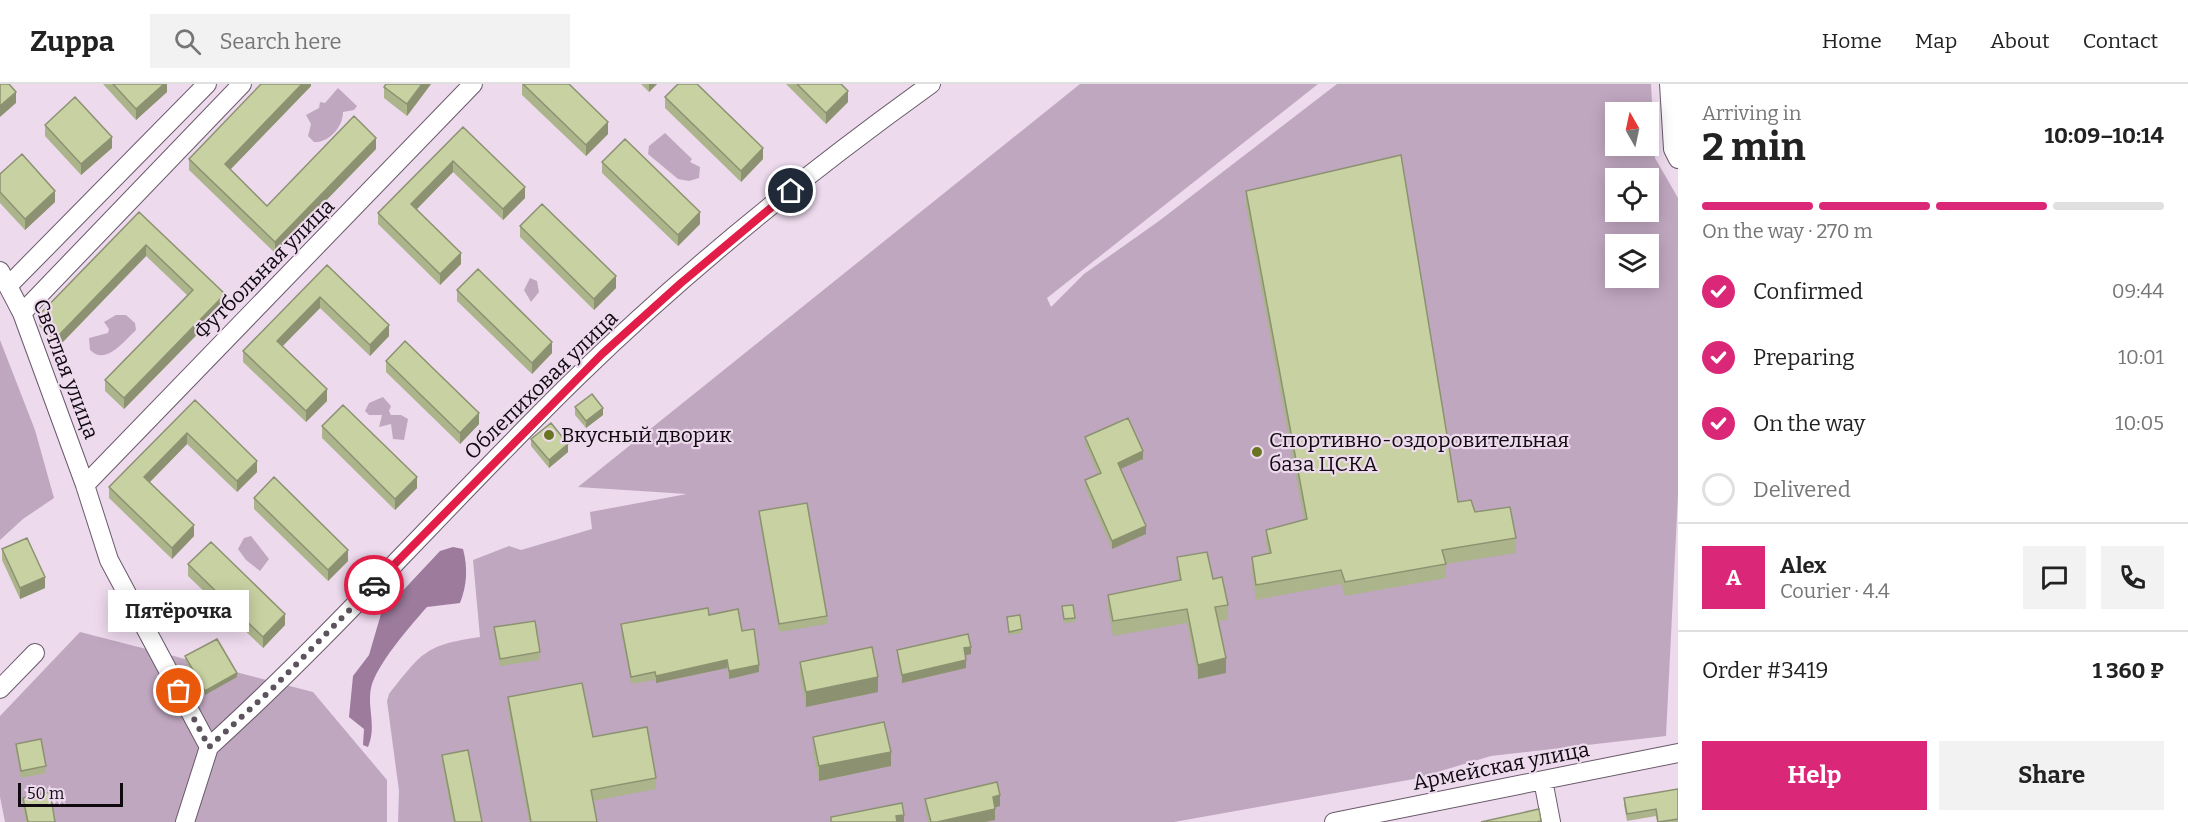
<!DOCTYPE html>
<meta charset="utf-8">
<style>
:root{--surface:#fff;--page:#f2f2f2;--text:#222;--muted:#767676;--line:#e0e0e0;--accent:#db2777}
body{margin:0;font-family:Bitter,serif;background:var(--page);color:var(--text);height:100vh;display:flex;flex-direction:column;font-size:22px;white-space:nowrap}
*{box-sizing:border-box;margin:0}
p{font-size:20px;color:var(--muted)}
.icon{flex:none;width:33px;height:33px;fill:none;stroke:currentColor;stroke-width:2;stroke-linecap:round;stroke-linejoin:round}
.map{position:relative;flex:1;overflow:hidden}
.drawer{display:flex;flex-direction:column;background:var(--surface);width:510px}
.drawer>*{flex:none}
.needle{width:39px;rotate:351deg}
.controls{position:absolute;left:1605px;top:18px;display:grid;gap:12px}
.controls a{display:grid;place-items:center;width:54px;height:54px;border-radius:0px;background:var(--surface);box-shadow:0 3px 15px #0003;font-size:30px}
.scale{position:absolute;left:18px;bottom:15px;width:105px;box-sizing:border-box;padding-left:6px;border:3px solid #100a10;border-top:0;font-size:16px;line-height:21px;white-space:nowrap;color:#100a10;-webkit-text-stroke:4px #eddaed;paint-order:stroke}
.pin{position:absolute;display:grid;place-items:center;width:51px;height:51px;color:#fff;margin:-26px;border:3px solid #fff;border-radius:50%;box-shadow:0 2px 6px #0007}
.courier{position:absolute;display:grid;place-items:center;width:60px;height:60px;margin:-30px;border:4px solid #e11d48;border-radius:50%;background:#fff;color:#222;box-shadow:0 2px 8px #0007}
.bubble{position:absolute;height:42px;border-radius:0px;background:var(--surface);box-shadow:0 3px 15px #0003;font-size:20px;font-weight:700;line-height:42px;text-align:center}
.head em{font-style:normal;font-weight:700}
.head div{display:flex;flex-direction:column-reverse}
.head{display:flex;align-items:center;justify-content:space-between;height:102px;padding:0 24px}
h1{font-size:39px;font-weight:700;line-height:45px}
.bar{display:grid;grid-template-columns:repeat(4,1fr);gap:9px 6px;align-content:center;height:72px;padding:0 24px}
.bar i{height:8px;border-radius:4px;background:var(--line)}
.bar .selected{background:var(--accent)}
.bar p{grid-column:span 4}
.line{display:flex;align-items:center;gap:15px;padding:0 24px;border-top:2px solid var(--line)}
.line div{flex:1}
.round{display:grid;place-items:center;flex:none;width:63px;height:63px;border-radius:0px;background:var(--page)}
ol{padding:0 24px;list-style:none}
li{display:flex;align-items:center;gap:18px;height:66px}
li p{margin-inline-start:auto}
li .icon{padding:6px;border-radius:50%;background:var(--accent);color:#fff;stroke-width:4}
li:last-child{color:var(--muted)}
li i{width:33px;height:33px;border:3px solid var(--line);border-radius:50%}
.action{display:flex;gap:12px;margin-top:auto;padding:12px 24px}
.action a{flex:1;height:69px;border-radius:0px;background:var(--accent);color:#fff;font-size:24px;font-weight:700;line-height:69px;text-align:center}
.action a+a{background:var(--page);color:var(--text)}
header{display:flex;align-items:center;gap:36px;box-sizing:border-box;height:84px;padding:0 30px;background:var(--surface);border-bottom:2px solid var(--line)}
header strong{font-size:28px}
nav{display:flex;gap:33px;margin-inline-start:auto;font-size:21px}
.search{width:420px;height:54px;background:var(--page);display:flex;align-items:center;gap:15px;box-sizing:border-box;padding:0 21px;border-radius:0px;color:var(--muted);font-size:22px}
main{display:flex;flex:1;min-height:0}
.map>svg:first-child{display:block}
</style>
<header>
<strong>Zuppa</strong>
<div class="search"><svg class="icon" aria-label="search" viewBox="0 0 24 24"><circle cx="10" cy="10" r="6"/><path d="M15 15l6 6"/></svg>Search here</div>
<nav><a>Home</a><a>Map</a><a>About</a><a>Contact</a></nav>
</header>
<main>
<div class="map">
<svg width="1678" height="738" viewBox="0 0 1678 738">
<rect width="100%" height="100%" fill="#eddaed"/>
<!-- green -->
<path fill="#bfa7c0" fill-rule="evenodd" d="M1080,0H1318L1047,214L1051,223L1084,190L1159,137L1337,0H1651L1655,74L1678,114V411L1666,652L1491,672L1414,695L1174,738H398L399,707L387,617L389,610C422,569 424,561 480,553L473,476L509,462L521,466L592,445L590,428L687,410L578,403ZM1616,28H1648V62H1616ZM1616,94H1648V128H1616ZM1616,160H1648V194H1616Z
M338,4L357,22L354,26L343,28C343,44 328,59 314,58L308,52L311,40L306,31L319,24L320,18L325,19Z
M665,49L692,75L690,78L700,83L699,94L689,97L678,95L648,70L649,62Z
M530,194L537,197L539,208L531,218L524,206Z
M116,231H126L135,239L136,246C124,257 106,282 90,266L89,254L108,249L109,245L104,238Z
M0,256L35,346L54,414L23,435L0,456Z
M383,313L391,322L389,327L391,331H401L408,335L404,356L393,355L391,340L379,343L382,331H369L365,327L369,319Z
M251,452L269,475L260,487L246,476L238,465L244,454Z
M80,548L313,608L387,696V738H5L0,713V632Z"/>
<!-- water -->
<path fill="#9c7b9d" d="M453,463L463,465C468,484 467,501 460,519L427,523C411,541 376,581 371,604C367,624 377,643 368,663L363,661L364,645L349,633L353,592L369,571L381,530L440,467Z"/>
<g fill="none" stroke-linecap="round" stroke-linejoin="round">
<!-- minor casing -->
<g stroke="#69596a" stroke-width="20">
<path id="minor" d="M1669,0L1673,65L1678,75
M0,187L22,229L85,401L109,476L209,663
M9,201L207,0
M22,229L242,0
M85,401L473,0
M0,605L35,569
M209,663C338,546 453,414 578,292C687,186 807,89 931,0
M1543,696L1551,738
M185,738L209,663
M1334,738L1678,669"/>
</g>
<!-- minor -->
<use href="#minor" stroke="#fff" stroke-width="18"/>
</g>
<!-- wall -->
<path fill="#acb48b" d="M103,0H167V8L136,36Z
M311,0V2L230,86L267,122L376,65L275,169L189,86V75Z
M431,0L407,32L384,14V3Z
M522,0L608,50L586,72L522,11Z
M641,0H657L649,8Z
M786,0H841L848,18L826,40Z
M665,13L763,75L741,98L665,24Z
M45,41L112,64L81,91L45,52Z
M463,43L525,114L503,136L453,88L417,125L461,180L440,201L378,140V129Z
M602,78L700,140L678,162L602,89Z
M0,90L55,118L25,146L0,119Z
M1246,107L1458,418L1516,454V469L1446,480V494L1345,512L1341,500L1256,516L1252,488V473L1268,469L1266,460V446L1304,436L1246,122Z
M139,128L225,222L124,325L105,307V296L187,211L146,172L59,262L39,242V231Z
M520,142L616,204L594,226L520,153Z
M327,181L389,252L370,272L320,224L282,262L327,317L306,338L243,278V267Z
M457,206L552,269L532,290L457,217Z
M386,277L479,340L460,360L386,288Z
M195,316L257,388L237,408L187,360L150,398L194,452L172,475L109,414V403Z
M575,323L603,331L586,344L575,331Z
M322,342L417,404L395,426L322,354Z
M1085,353L1143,375L1120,385L1146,450L1112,465L1085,403V396L1098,390L1085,360Z
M531,355L568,368L549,384L531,362Z
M254,414L348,477L328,497L254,425Z
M759,427L827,532V540L779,548L759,434Z
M2,465L45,504L20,515L2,476Z
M1177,473L1213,495L1228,521V536L1218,537L1226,589L1198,595L1187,539L1113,552L1108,525V511L1179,497L1177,488Z
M188,480L285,541L263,564L188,492Z
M1062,522L1075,534V538L1064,539Z
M709,531L742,547L759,588L729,595L727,584L656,599L655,596L631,600L621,548V540Z
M1007,533L1022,545V549L1009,551Z
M494,543L540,568V576L500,582L494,551Z
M897,566L971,570L965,571L966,584L902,599L897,574Z
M185,572L237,593L205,611L185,576Z
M800,578L878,608L806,623L800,592Z
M508,613L593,653L656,694V705L593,717L597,738H529L508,624Z
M813,653L891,682L819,697L813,667Z
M16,660L46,682V689L21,694L16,667Z
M442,671L482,738H453L442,679Z
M1678,705V738H1657L1656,732L1627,737L1624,721V714Z
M23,714L55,738H26L23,723Z
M925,715L1000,722L995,723V736L985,738H928L925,726Z"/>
<!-- shaded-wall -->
<path fill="#8c9271" d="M164,0H167V8L136,36V25Z
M302,0H311V2L225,91V80Z
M422,0H431L407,32V20Z
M649,0H657L649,8Z
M848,7V18L826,40V29Z
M16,8V19L0,33V22Z
M608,38V50L586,72V61Z
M112,53V64L81,91V80Z
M376,54V65L275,169V158Z
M763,64V75L741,98V87Z
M453,77V88L411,131V120Z
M525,103V114L503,136V125Z
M55,107V118L25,146V135Z
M700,128V140L678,162V151Z
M146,161V172L59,262V251Z
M461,169V180L440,201V190Z
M616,192V204L594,226V215Z
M225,210V222L124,325V314Z
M320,213V224L277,268V257Z
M389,241V252L370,272V261Z
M552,258V269L532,290V279Z
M327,305V317L306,338V327Z
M603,324V331L586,344V337Z
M479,329V340L460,360V349Z
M187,349V360L144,404V393Z
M568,360V368L549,384V376Z
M1143,367V375L1118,386V379Z
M257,377V388L237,408V397Z
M417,393V404L395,426V415Z
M194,441V452L172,475V464Z
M1146,442V450L1112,465V457Z
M348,466V477L328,497V486Z
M45,493V504L20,515V504Z
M285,530V541L263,564V553Z
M971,563V570L964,572V564Z
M1226,574V589L1198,595V581Z
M727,576V584L656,599V592Z
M966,576V584L902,599V591Z
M759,581V588L729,595V587Z
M237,589V593L205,611V607Z
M878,593V608L806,623V608Z
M891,668V682L819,697V682Z
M1000,711V722L993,724V713Z
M995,725V736L985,738H937Z
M904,731V738H896V732Z"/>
<!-- building -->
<path fill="#c8d1a2" stroke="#8c9271" stroke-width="1.5" d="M0,0H9L16,8L0,22Z
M113,0H164L136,25Z
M261,0H302L225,80L267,122L354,32L376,54L275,158L189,75Z
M386,0H422L407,20L384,3Z
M523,0H569L608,38L586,61Z
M678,0H697L763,64L741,87L665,13Z
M797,0H841L848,7L826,29Z
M75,13L112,53L81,80L45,41Z
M463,43L525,103L503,125L453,77L411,120L461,169L440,190L378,129Z
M625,55L700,128L678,151L602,78Z
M22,70L55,107L25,135L0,108V90Z
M1401,71L1458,418L1471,416L1475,428L1510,423L1516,454L1442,466L1446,480L1345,498L1341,486L1256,501L1252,473L1271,469L1266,446L1307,435L1246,107Z
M542,120L616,192L594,215L520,142Z
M139,128L225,210L124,314L105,296L193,206L146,161L59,251L39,231Z
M327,181L389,241L370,261L320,213L277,257L327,305L306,327L243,267Z
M478,185L552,258L532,279L457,206Z
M405,257L479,329L460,349L386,277Z
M592,310L603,324L586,337L575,323Z
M195,316L257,377L237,397L187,349L144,393L194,441L172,464L109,403Z
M343,321L417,393L395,415L322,342Z
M1128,334L1143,367L1118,379L1146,442L1112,457L1085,396L1101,389L1085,353Z
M551,339L568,360L549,376L531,355Z
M274,393L348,466L328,486L254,414Z
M807,419L827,532L779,540L759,427Z
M27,454L45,493L20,504L2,465Z
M211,458L285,530L263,553L188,480Z
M1207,468L1213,495L1222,493L1228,521L1215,523L1226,574L1198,581L1187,525L1113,537L1108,511L1181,496L1177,473Z
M1073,521L1075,534L1064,535L1062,522Z
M708,524L709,531L738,525L742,547L754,545L759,581L729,587L727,576L656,592L655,588L631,593L621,540Z
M1020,531L1022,545L1009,548L1007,533Z
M535,537L540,568L500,575L494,543Z
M968,550L971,563L964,564L966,576L902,591L897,566Z
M217,555L237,589L205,607L185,572Z
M872,563L878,593L806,608L800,578Z
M582,599L593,653L647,643L656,694L591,706L597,738H531L508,613Z
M884,638L891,668L819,682L813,653Z
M41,655L46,682L21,687L16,660Z
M468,666L482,738H455L442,671Z
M997,698L1000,711L993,713L995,725L937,738H931L925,715Z
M1678,705V735L1658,738L1656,725L1627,730L1624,714Z
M50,708L55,738H28L23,714Z
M902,719L904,731L896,732L897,738H831V733Z
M1539,725L1541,737L1537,738H1481Z"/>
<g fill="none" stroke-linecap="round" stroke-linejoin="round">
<!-- done -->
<path stroke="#5d535d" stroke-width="6" stroke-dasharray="0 10.8" d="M179,607L209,663L273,604L374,501"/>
<!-- route -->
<path stroke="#e11d48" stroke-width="8" d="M374,501L602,270L681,199L791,107"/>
</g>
<!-- markers -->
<g fill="#697520" stroke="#eddaed" stroke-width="2">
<circle cx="549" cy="351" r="6"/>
<circle cx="1257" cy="368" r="6"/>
</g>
<g text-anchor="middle" stroke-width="4.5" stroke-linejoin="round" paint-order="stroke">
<!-- street labels -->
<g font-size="21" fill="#100a10" stroke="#eddaed">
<text transform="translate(264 185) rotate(-45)" y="7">Футбольная улица</text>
<text transform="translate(66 285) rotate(69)" y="7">Светлая улица</text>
<text transform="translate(541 301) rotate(-44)" y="7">Облепиховая улица</text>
<text transform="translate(1501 682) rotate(-11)" y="7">Армейская улица</text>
</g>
<!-- poi labels -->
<g font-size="21" fill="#100a10" stroke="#eddaed" text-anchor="start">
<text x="561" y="358">Вкусный дворик</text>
<text x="1269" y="363">Спортивно-оздоровительная<tspan x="1269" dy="24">база ЦСКА</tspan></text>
</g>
</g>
</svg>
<div class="controls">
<a><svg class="needle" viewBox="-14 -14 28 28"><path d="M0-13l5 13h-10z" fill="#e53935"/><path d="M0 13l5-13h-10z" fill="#767676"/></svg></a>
<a><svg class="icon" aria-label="locate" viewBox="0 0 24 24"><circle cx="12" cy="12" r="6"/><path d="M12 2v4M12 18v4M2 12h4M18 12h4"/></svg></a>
<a><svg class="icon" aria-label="layers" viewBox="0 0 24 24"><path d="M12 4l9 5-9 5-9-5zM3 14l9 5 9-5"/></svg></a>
</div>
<div class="scale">50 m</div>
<div class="pin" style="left:179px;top:607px;background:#ea580c"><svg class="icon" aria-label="bag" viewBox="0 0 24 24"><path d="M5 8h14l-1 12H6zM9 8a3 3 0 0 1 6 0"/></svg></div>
<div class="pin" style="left:791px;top:107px;background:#1f2937"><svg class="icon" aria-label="home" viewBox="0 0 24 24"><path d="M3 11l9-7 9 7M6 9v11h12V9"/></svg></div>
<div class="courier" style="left:374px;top:501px"><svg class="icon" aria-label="car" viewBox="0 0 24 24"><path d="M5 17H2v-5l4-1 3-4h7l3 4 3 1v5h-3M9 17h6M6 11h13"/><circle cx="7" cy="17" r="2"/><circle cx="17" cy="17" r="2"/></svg></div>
<div class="bubble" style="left:108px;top:506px;width:141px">Пятёрочка</div>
</div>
<section class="drawer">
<div class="head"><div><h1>2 min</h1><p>Arriving in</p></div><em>10:09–10:14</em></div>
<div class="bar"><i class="selected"></i><i class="selected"></i><i class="selected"></i><i></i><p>On the way · 270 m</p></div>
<ol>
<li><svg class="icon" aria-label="check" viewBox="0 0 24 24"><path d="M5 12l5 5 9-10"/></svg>Confirmed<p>09:44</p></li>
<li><svg class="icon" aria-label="check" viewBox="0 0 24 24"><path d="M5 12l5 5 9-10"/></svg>Preparing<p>10:01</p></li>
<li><svg class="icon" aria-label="check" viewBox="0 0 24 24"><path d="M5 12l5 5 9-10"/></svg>On the way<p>10:05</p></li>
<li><i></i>Delivered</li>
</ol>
<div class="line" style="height:108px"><b class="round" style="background:var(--accent);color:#fff">A</b><div><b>Alex</b><p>Courier · 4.4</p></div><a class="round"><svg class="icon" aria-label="chat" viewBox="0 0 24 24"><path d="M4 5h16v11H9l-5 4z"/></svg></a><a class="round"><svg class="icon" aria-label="phone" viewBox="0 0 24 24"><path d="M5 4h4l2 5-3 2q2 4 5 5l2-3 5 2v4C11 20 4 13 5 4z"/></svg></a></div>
<div class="line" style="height:78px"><div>Order #3419</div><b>1 360 ₽</b></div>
<div class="action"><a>Help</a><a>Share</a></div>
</section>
</main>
